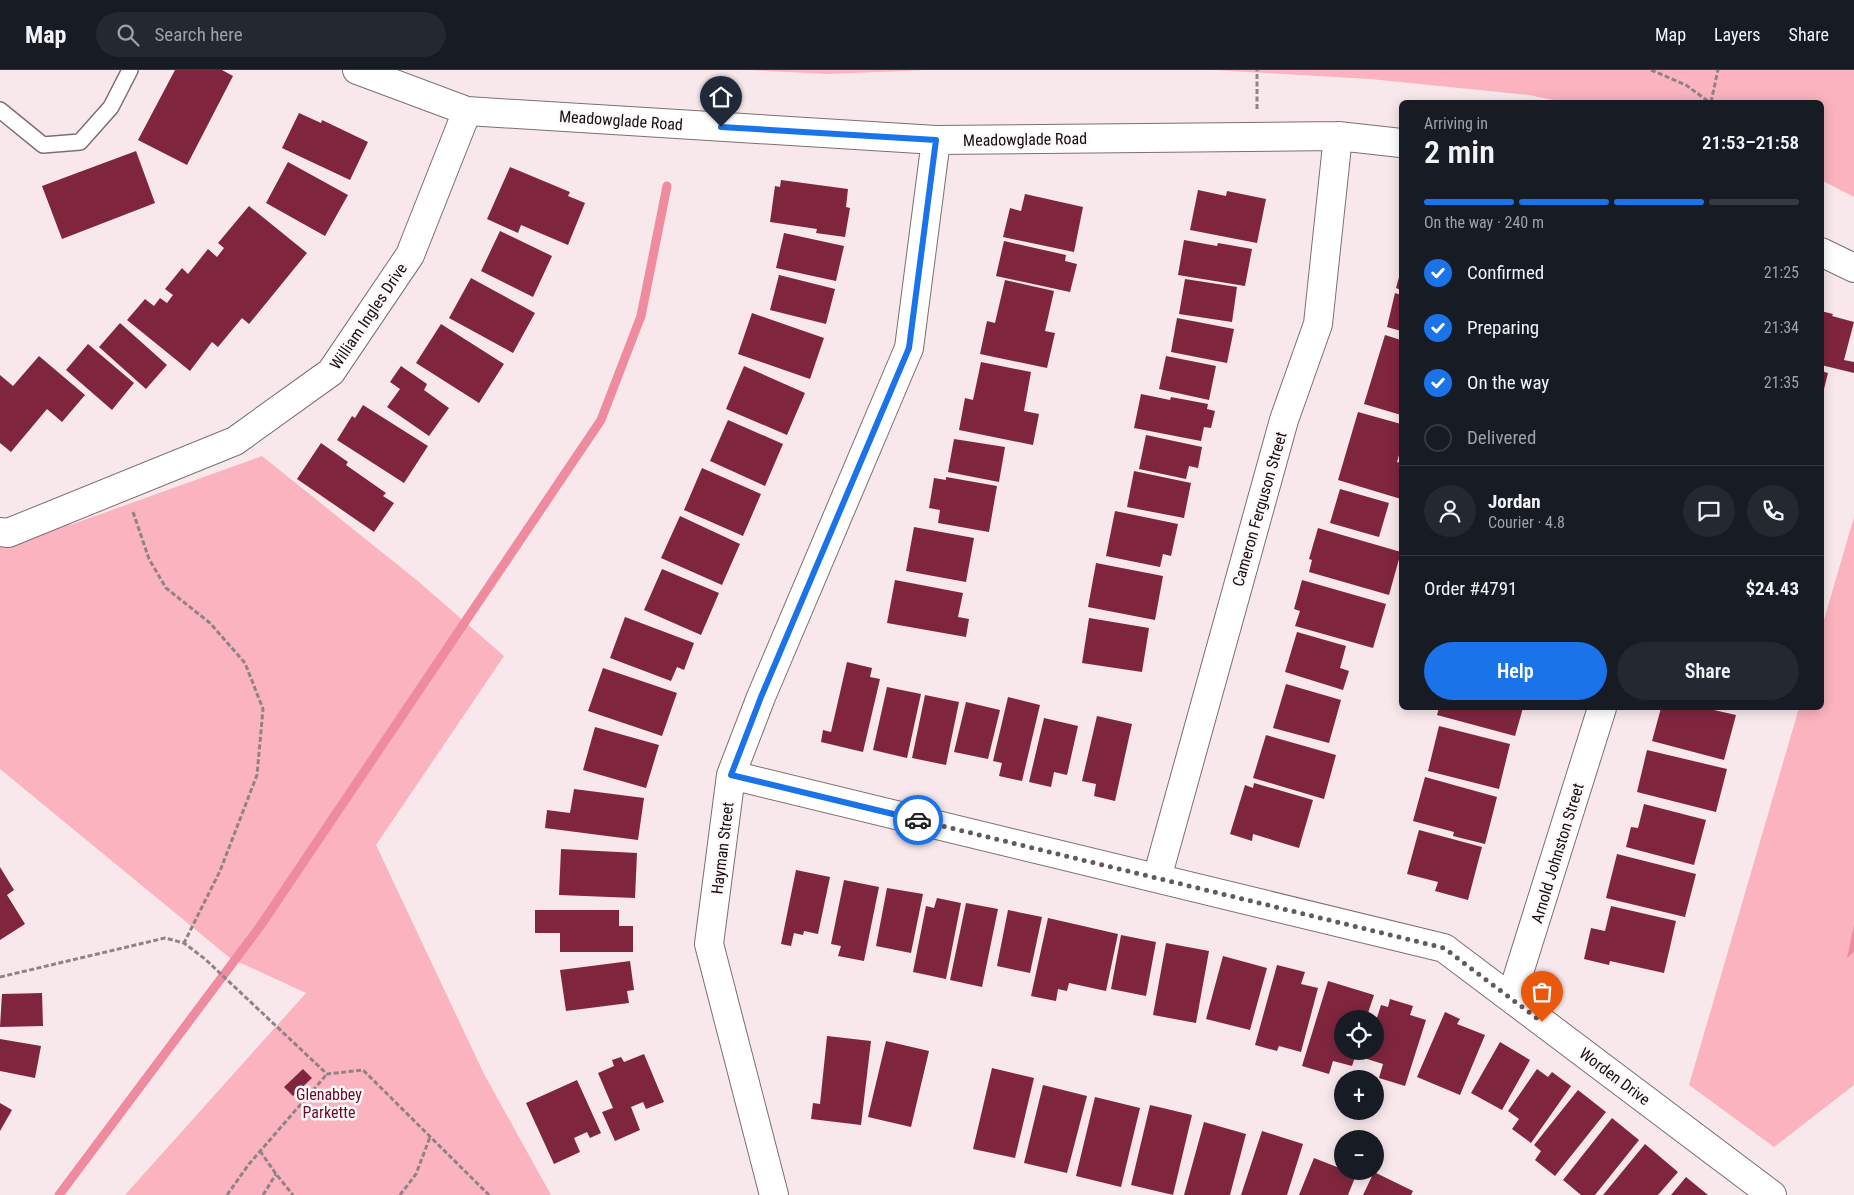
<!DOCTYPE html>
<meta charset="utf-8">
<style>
:root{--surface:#171b24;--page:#242831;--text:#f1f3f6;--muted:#9ea1a6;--line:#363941;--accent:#1a73e8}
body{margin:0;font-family:"Roboto Condensed",sans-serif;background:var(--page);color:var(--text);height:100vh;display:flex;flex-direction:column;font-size:19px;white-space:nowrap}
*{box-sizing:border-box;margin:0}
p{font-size:16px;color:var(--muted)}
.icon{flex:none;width:28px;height:28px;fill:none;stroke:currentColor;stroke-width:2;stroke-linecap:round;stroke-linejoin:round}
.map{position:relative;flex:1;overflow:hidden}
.sheet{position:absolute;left:1399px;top:30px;width:425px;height:610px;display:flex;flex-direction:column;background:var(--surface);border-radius:8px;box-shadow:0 2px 12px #0003}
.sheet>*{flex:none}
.buttons{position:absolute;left:1334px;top:940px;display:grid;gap:10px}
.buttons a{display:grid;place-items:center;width:50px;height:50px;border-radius:50%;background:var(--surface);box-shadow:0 2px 12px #0003;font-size:25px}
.pin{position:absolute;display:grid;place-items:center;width:42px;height:42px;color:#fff;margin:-51px -21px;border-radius:50% 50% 50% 0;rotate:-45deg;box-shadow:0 0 5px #0007}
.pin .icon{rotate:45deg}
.courier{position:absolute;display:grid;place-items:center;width:50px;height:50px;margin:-25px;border:4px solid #1a73e8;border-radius:50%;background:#fff;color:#222;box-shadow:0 1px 6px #0007}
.overview em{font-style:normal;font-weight:600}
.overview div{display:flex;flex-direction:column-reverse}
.overview{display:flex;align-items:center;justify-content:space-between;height:85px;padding:0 25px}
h1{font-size:32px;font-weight:600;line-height:38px}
.bar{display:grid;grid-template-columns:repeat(4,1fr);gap:8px 5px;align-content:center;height:60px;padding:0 25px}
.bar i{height:6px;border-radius:4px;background:var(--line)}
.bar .current{background:var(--accent)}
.bar p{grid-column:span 4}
.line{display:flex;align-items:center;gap:12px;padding:0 25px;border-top:1px solid var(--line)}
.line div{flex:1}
.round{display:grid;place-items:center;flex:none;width:52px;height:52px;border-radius:26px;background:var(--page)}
ol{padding:0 25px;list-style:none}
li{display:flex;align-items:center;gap:15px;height:55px}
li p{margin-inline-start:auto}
li .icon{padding:5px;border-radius:50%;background:var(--accent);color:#fff;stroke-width:4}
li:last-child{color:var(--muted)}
li i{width:28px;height:28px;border:2px solid var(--line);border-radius:50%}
.action{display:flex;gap:10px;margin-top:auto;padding:10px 25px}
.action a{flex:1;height:58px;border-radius:30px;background:var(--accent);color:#fff;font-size:20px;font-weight:600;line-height:58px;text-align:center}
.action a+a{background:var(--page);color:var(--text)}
header{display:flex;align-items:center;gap:30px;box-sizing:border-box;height:70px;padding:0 25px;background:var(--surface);border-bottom:1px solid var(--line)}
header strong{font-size:24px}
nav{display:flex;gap:28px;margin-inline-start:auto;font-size:18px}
.search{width:350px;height:45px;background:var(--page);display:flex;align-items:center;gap:12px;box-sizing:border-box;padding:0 18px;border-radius:28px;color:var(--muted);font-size:19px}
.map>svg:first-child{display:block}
</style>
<header>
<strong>Map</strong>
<div class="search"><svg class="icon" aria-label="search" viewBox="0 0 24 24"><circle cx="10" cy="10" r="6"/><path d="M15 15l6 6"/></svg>Search here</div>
<nav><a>Map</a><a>Layers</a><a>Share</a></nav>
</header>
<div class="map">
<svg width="1854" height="1125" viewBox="0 0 1854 1125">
<rect width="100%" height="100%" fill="#f8e8eb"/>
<!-- green -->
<path fill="#fab3bf" d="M749,0H925L828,4Z
M1214,0H1854V127L1821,110V32H1563L1529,25L1370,9Z
M262,386L419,512L504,586L376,775L484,1004L551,1125H125L306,923L230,888L0,699V464L73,454Z
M1854,447V1015L1774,1077L1689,1015L1799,638H1821V560Z"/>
<!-- water -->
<path fill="#ef8b9f" d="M1854,855V882L1847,888Z"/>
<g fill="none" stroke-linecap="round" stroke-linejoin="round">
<!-- stream -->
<path stroke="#ef8b9f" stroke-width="9" d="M59,1125L261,855L601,350L641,246L667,116"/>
</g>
<!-- building -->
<path fill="#7f263e" d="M175,0H222L233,6L187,95L138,70Z
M299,43L321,53L322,50L368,72L350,110L282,78Z
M136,81L155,133L62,169L42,116Z
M288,92L348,125L325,166L266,133Z
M510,97L570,122L568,126L585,133L568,175L521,155L518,163L487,149Z
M781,110L848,119L846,137L850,138L845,167L816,163L817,159L770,152L775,116L780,117Z
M1198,120L1226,126L1227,121L1266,129L1257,173L1190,160Z
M1025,124L1083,137L1074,182L1003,167L1010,138L1021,141Z
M249,136L307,183L249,254L242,248L218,277L212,272L190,301L127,250L145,229L154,236L160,228L167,233L173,225L165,219L182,198L188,204L208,179L217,187L224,178L218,173Z
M500,161L552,186L533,227L481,201Z
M784,163L844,176L836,211L776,198Z
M1184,170L1217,176L1218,173L1252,179L1245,216L1178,205Z
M1004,171L1066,185L1065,191L1077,194L1070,222L996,206Z
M1401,200V220L1396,218Z
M779,205L835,219L826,254L770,240Z
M471,208L535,243L513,283L449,248Z
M1185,209L1237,217L1232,252L1179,244Z
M1005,210L1054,221L1045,261L1055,263L1047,298L980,284L987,251L995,253Z
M1395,223L1401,225V261L1387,257Z
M1821,241L1833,244L1832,246L1854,252L1844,290L1854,292V303L1821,295Z
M752,243L824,268L810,309L738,284Z
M1177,248L1234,259L1227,293L1171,282Z
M120,253L167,295L146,319L99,277Z
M441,254L504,294L479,333L416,293Z
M1385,265L1401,270V345L1364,334Z
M88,274L134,313L112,340L66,300Z
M39,286L85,325L62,352L47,339L11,382L0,373V305L13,316Z
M1166,286L1216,296L1209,330L1159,319Z
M981,292L1031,302L1024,341L1039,344L1033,375L959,360L965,328L973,330Z
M401,296L427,314L424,320L449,338L429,366L387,337L400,319L390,312Z
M744,296L805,323L787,365L726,339Z
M1821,301L1828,303L1822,327H1821Z
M1141,324L1170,330L1171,327L1208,334L1207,339L1215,341L1211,358L1204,357L1201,371L1134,358Z
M363,335L428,376L404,413L337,370L352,346L355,348Z
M1358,342L1401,354V378L1397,392L1401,393V429L1338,410Z
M728,350L783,374L765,416L710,391Z
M1146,365L1202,377L1198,398L1189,396L1186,409L1139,399Z
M954,369L1005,377L999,412L948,402Z
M321,373L348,392L346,395L386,423L383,426L394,433L374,462L297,409Z
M702,398L761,424L743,466L684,440Z
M1134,401L1191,413L1184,448L1127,437Z
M946,407L997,416L989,462L938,453L940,440L929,438L934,408L946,410Z
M1340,419L1389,433L1379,467L1330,453Z
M1115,441L1178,454L1171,486L1163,484L1160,497L1106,486Z
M680,446L740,474L722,515L661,488Z
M914,457L974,468L966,512L906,501Z
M1318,458L1401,482L1389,525L1309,502L1312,490L1309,489Z
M1096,493L1163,506L1155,550L1088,537Z
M662,499L719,523L701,565L644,540Z
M895,510L963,523L958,547L969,549L966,567L887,553Z
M1302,510L1386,534L1373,578L1295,556L1300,541L1294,539Z
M625,547L694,573L684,600L677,597L671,611L610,588Z
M1089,548L1149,558L1142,602L1082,593Z
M1297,562L1346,576L1340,598L1349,601L1343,620L1285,602Z
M847,592L872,598L870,607L880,609L863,682L821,672L823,660L831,662Z
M603,598L677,623L662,666L588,641Z
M1286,614L1341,630L1329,673L1273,658Z
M887,617L921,624L907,688L873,680Z
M925,625L959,632L946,695L912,688Z
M1008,627L1040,635L1022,711L999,706L1002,693L993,691Z
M966,632L1000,640L988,689L954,682Z
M1439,638H1523L1515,666L1437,645Z
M1661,638H1705L1736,645L1724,690L1652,671Z
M1097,646L1132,654L1115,731L1094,726L1096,714L1082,711Z
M1044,648L1078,656L1067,705L1054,702L1051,717L1029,712Z
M1439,656L1510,674L1499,719L1428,701Z
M595,657L659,675L646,718L583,700Z
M1266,665L1336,685L1324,729L1253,708Z
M1647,680L1727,699L1716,742L1637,722Z
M1425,707L1497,727L1485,774L1453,766L1454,762L1413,751Z
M1254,713L1313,730L1299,778L1253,764L1252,771L1230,764L1245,715L1253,718Z
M574,719L644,728L638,770L545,758L547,740L570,743Z
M1644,734L1706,750L1694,795L1626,777L1631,757L1638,758Z
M1419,760L1482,777L1468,830L1435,821L1438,812L1407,804Z
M561,779L637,783L635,828L559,825Z
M1617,784L1696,804L1685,847L1606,828Z
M0,797L14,820L7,825L25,854L0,870Z
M796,800L830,807L818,864L804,861L803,865L794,863L791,876L781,874Z
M844,810L879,817L864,891L838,886L841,876L831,874Z
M887,818L923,824L911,883L876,876Z
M937,828L961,833L946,909L913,902L926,836L934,838Z
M966,833L998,839L982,917L950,910Z
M1611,836L1676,851L1664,903L1610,891L1609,895L1584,889L1591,858L1605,861Z
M535,840H619V856H633V882H560V863H535Z
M1008,840L1042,847L1030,903L997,896Z
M1048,848L1118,864L1106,921L1069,913L1067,921L1058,919L1056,931L1031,926Z
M1121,865L1156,872L1146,926L1111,919Z
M1166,873L1209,881L1196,953L1153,945Z
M1223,886L1267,898L1250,960L1206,949Z
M630,891L634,920L627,921L629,933L566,941L560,900Z
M1277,895L1305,902L1301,914L1318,918L1301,982L1279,976L1277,981L1255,975Z
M1328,911L1374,925L1366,949H1342V981H1357L1352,996L1333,991L1329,1004L1302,996Z
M42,923L43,956L0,957L2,924Z
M1390,929L1413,936L1410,945L1426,950L1405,1016L1379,1008L1383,994L1364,988L1366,981H1375V954L1381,935L1388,937Z
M1445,942L1460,949L1457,954L1485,965L1460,1025L1417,1007Z
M827,966L871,971L861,1055L811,1049L813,1033L820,1034Z
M0,969L41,976L35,1008L0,1001Z
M886,971L929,981L911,1057L868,1047Z
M1500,972L1530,990L1502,1040L1471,1023Z
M644,984L664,1032L646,1039L643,1032L631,1037L640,1060L615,1071L602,1042L613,1038L598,1003L614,996L612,990L621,987L624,992Z
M992,998L1034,1008L1015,1088L973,1079Z
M303,999L312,1008L293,1026L284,1017Z
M1537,999L1548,1007L1552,1002L1571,1016L1531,1073L1512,1059L1519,1049L1508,1041Z
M577,1010L601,1063L590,1068L587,1062L574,1068L580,1082L554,1094L526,1033Z
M1043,1015L1087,1026L1067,1103L1024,1093Z
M1578,1020L1606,1042L1555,1106L1535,1090L1541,1081L1534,1075Z
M1095,1027L1140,1038L1121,1117L1076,1106Z
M0,1033L12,1040L0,1061Z
M1150,1035L1192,1045L1173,1125L1131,1115Z
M1612,1048L1639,1070L1595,1125H1581L1563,1110Z
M1204,1052L1246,1064L1230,1125H1184Z
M1262,1061L1303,1074L1287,1125H1241Z
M1645,1074L1678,1102L1658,1125H1603Z
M1314,1088L1342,1099V1101L1356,1105L1348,1125H1299Z
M1374,1102L1413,1121L1411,1125H1363Z
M1686,1107L1708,1125H1671Z"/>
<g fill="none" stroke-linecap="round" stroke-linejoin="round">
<!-- lane casing -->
<g stroke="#7d6f71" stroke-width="18">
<path id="lane" d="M0,40L43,75L80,72L111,37L130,0"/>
</g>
<!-- street casing -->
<g stroke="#7d6f71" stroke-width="30">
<path id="street" d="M357,0L467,41L936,70L1338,66L1401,73
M1821,182L1854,198
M0,462L8,463L235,371L331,302L410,185L467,41
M731,705L1444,878L1772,1125
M1157,808L1284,350L1318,254L1338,66
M1511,928L1602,638
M774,1125L709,874L731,705L761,627L909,278L936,70"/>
</g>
<!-- path -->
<path stroke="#8e8385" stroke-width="3" stroke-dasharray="5 2.5" stroke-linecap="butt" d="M1651,0L1686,15L1709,32
M1711,32L1718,0
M1257,39V0
M133,442L149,489L166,518L210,553L245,593L263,639L257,705L220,801L184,873
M0,907L165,868L184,873L205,889L327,1004L363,1000L489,1125
M260,1081L276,1104L293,1125
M227,1125L249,1094L327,1004
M263,1125L276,1104
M400,1125L416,1104L430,1067"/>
<!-- lane -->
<use href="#lane" stroke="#fff" stroke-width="15"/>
<!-- street -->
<use href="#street" stroke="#fff" stroke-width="28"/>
</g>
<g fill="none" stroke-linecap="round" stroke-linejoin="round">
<!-- done -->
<path stroke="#635a5c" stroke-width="5" stroke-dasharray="0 9" d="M918,750L1444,878L1542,952"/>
<!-- route -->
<path stroke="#1a73e8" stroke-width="6" d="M721,57L936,70L909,278L761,627L731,705L918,750"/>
</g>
<g text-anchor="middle" stroke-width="5" stroke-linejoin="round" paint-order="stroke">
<!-- street labels -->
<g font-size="16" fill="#130e0f" stroke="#fff8f9">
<text transform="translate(621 50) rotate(4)" y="6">Meadowglade Road</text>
<text transform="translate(1025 69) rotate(-1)" y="6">Meadowglade Road</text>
<text transform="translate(368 246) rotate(-56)" y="6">William Ingles Drive</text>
<text transform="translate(1259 439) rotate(-74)" y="6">Cameron Ferguson Street</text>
<text transform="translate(722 778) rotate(-83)" y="6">Hayman Street</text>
<text transform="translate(1557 783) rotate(-73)" y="6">Arnold Johnston Street</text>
<text transform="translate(1615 1006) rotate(37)" y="6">Worden Drive</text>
</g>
<!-- park labels -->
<g font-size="16" fill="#660c2b" stroke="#fff8f9">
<text x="329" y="1030">Glenabbey<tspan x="329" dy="18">Parkette</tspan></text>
</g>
</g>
</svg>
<div class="buttons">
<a><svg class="icon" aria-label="locate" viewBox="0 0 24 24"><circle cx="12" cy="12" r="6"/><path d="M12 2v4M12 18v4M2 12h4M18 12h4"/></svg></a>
<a>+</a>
<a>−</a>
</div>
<div class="pin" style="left:1542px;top:952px;background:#ea580c"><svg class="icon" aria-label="bag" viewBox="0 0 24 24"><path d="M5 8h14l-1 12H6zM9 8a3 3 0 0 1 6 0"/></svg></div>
<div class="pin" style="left:721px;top:57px;background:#1f2937"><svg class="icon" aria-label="home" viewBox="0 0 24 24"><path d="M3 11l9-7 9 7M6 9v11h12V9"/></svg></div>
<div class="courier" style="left:918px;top:750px"><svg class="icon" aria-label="car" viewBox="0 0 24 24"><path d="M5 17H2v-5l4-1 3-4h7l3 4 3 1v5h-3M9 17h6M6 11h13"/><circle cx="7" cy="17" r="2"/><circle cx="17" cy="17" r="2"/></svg></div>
<section class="sheet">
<div class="overview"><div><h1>2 min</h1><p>Arriving in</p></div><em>21:53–21:58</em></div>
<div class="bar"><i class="current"></i><i class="current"></i><i class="current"></i><i></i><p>On the way · 240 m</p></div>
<ol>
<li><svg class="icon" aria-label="check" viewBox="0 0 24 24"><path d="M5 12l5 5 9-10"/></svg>Confirmed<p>21:25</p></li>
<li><svg class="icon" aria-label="check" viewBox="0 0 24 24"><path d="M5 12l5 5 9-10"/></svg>Preparing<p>21:34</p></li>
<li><svg class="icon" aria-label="check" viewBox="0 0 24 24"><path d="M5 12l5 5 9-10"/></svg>On the way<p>21:35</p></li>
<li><i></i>Delivered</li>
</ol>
<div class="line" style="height:90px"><a class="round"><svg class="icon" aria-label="person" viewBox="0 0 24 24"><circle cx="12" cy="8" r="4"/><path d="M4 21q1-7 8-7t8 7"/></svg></a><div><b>Jordan</b><p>Courier · 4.8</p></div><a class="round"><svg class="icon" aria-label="chat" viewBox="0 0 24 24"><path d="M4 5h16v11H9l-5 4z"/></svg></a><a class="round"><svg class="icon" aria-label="phone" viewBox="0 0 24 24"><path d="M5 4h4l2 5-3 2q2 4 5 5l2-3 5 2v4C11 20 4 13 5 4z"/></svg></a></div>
<div class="line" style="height:65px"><div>Order #4791</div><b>$24.43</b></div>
<div class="action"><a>Help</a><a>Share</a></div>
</section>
</div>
